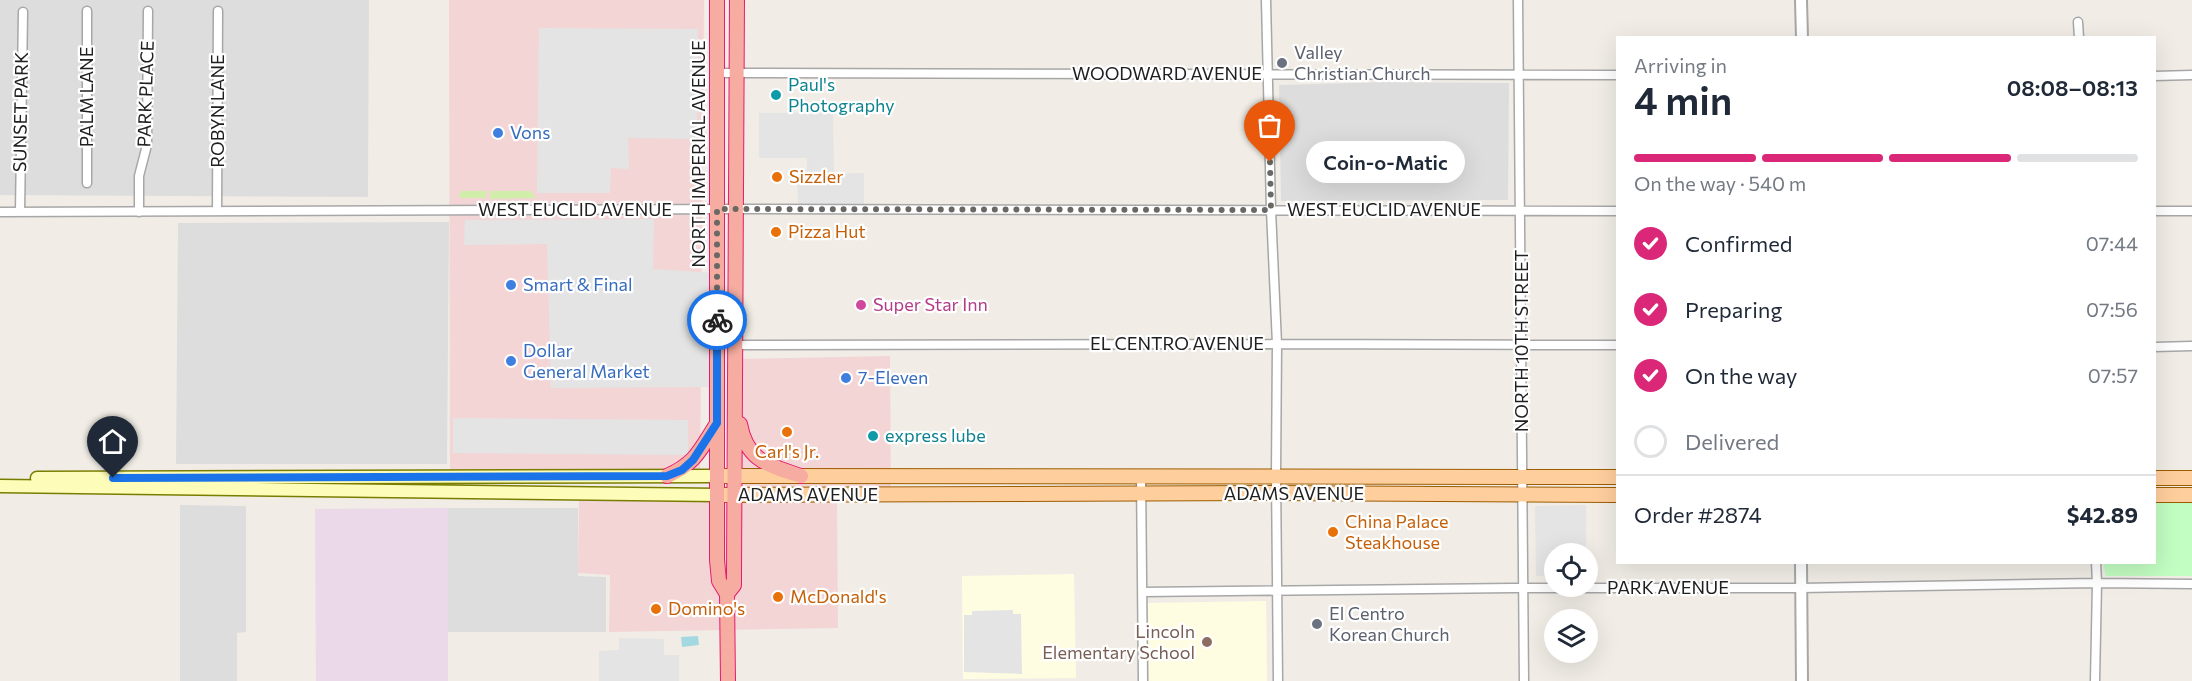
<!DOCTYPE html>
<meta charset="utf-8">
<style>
:root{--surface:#fff;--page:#f2f2f3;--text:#1f2937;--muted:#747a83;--line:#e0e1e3;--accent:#db2777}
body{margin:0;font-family:Commissioner,sans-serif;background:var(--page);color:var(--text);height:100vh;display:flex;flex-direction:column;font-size:22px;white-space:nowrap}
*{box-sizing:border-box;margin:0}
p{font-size:20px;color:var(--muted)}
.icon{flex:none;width:33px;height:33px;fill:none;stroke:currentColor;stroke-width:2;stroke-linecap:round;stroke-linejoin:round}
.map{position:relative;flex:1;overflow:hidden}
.drawer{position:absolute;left:1616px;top:36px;width:540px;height:528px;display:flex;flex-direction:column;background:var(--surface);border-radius:0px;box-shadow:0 6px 24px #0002}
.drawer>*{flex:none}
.fabs{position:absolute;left:1544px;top:543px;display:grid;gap:12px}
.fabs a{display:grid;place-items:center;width:54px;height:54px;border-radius:50%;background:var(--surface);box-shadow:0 6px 24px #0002;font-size:30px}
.pin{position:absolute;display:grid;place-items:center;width:51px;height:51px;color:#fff;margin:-62px -26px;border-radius:50% 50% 50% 0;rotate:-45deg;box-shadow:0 0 6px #0007}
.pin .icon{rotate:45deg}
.courier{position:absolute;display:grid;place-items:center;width:60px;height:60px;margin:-30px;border:4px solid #1a73e8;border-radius:50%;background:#fff;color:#222;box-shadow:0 2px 8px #0007}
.bubble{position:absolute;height:42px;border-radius:21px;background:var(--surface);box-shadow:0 6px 24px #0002;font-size:20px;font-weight:600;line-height:42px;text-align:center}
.summary em{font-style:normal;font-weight:600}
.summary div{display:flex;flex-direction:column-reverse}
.summary{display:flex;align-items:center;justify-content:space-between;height:102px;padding:0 18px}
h1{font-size:39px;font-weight:600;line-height:45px}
.bar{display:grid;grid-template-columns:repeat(4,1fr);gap:9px 6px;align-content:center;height:72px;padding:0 18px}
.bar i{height:8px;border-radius:4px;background:var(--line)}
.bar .current{background:var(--accent)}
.bar p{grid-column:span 4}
.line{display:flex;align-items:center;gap:15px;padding:0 18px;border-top:2px solid var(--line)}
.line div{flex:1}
ol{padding:0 18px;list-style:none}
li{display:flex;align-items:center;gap:18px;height:66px}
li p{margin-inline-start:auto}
li .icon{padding:6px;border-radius:50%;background:var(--accent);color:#fff;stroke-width:4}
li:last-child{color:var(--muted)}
li i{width:33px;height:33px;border:3px solid var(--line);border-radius:50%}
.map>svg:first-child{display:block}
</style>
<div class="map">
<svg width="2192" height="681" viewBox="0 0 2192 681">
<rect width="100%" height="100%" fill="#f1ede6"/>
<!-- residential -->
<path fill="#dedddd" d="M0,0H369L368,197L0,195Z
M1385,82L1509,83L1508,200L1281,201L1279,85Z
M449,222L447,464H176L178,223Z
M180,505L246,506V632L237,633V681H180Z
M448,508H578V576L606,577V632H448Z"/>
<!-- commercial -->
<path fill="#f3d5d6" d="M449,0H704L700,476L450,477Z
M890,356L891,495L837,496L838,628L609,632L610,575L578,573L579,493L735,495L737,359Z"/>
<!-- industrial -->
<path fill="#ebd8e8" d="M448,508V681H316L315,509Z"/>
<!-- education -->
<path fill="#fffde1" d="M1074,574L1076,678L963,679L962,576Z
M1266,601L1267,681H1149L1148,603Z"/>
<!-- grass -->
<path fill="#d0eea9" d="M460,191H487L486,198H459Z
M491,191H531L536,198L490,199Z"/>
<!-- park -->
<path fill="#c2fdc2" d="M2154,502H2192V576H2106L2103,563L2154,562Z"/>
<!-- parking -->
<path fill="#e4e4e4" d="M539,28L698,29L697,139L628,138L629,169L611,168L610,193H537Z
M833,112L834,174L864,173V204H798L797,170H807V158H759V113Z
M654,219L653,269L717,273V389L708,387L551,388L547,244L464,245L465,220Z
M453,418L688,420V455L453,453Z
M1586,505V553L1554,554V576H1536L1535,506Z
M1013,610V614H1021L1022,674L964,672V615H972V611Z
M619,638L664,639V655H679V681H599V651L619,650Z"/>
<!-- water -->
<path fill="#a4d8e1" d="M698,636L699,645L682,647L681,637Z"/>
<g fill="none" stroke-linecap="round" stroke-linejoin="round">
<!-- minor casing -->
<g stroke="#a7a7a7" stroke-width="11">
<path id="minor" d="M1266,0L1271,210L1277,344L1276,475L1278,681
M1518,0L1524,681
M2078,22L2079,38
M717,73L1617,75
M2154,76L2192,75
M87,183V11
M217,211L218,11
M2154,211H2192
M0,212L737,209L1617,211
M20,212L23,12
M139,212V176L147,145L148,11
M737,345L1277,344L1617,345
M2154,347L2192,346
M1141,476L1143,681
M1143,592L1513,588H1801L2097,583L2192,584
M2095,681L2097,583L2096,562"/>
</g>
<!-- tertiary casing -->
<g stroke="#a7a7a7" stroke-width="14">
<path id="tertiary" d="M1801,0L1802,38
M1801,562L1802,681"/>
</g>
<!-- secondary casing -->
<g stroke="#7a7e00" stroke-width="15">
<path id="secondary" d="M37,478L717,476
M0,486L717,495"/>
</g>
<!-- primary casing -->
<g stroke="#9c5d00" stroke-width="16">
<path id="primary" d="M717,476L1617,477
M2154,478H2192
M717,495L1264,493L1617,495
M2154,495H2192"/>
</g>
<!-- trunk casing -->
<g stroke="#e61c70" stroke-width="16">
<path id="trunk" d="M717,0V560L719,581L727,594L728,681
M740,424C747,462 769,465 801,476
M667,476C696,463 700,450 716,425
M727,594L734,585V573L737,0"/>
</g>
<!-- minor -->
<use href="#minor" stroke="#fff" stroke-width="8"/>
<!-- tertiary -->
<use href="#tertiary" stroke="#fff" stroke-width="10"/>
<!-- secondary -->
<use href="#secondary" stroke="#fdfcb8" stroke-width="12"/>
<!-- primary -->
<use href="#primary" stroke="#ffce9d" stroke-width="14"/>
<!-- trunk -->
<use href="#trunk" stroke="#f6aca0" stroke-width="14"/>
</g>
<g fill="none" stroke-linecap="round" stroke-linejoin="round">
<!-- done -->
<path stroke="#696865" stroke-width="6" stroke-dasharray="0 10.8" d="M717,320V209L1271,210L1270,162"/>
<!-- route -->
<path stroke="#1a73e8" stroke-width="8" d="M113,478L667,476L682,470L693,460L717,423V320"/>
</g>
<!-- markers -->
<g fill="#6b7280" stroke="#fff" stroke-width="2">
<circle cx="1282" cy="63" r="6"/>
<circle cx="1317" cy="624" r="6"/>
</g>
<g fill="#0f9aa8" stroke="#fff" stroke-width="2">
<circle cx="776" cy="95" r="6"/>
<circle cx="873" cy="436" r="6"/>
</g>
<g fill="#3f7fe0" stroke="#fff" stroke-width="2">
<circle cx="498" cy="133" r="6"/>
<circle cx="511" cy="285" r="6"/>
<circle cx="511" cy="361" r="6"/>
<circle cx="846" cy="378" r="6"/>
</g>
<g fill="#e8710a" stroke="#fff" stroke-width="2">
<circle cx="777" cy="177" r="6"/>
<circle cx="776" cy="232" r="6"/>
<circle cx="787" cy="432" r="6"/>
<circle cx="1333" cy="532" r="6"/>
<circle cx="778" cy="597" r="6"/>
<circle cx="656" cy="609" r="6"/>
</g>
<circle fill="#d1479c" stroke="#fff" stroke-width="2" cx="861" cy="305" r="6"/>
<circle fill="#8d6e63" stroke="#fff" stroke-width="2" cx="1207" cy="642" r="6"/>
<g text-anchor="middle" stroke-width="4.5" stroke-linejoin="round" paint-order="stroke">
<!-- worship labels -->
<g font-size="18" fill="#5b616d" stroke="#fff" text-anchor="start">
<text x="1294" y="59">Valley<tspan x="1294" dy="21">Christian Church</tspan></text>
<text x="1329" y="620">El Centro<tspan x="1329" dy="21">Korean Church</tspan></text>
</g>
<!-- street labels -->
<g font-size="18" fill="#202020" stroke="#fff">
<text x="1167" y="80">WOODWARD AVENUE</text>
<text transform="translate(146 94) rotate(-88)" y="6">PARK PLACE</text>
<text transform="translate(87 97) rotate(-90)" y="6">PALM LANE</text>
<text transform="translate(218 111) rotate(-90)" y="6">ROBYN LANE</text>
<text transform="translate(21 112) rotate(-89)" y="6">SUNSET PARK</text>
<text transform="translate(699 154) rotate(-90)" y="6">NORTH IMPERIAL AVENUE</text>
<text x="575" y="216">WEST EUCLID AVENUE</text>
<text x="1384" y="216">WEST EUCLID AVENUE</text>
<text transform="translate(1522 341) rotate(-90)" y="6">NORTH 10TH STREET</text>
<text x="1177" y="350">EL CENTRO AVENUE</text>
<text x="1294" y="500">ADAMS AVENUE</text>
<text x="808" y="501">ADAMS AVENUE</text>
<text x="1668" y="594">PARK AVENUE</text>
</g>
<!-- culture labels -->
<g font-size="18" fill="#0d838f" stroke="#fff" text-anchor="start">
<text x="788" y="91">Paul's<tspan x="788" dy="21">Photography</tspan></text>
<text x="885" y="442">express lube</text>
</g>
<!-- shop labels -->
<g font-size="18" fill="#366cbe" stroke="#fff" text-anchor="start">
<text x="510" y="139">Vons</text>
<text x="523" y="291">Smart &amp; Final</text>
<text x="523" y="357">Dollar<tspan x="523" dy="21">General Market</tspan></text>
<text x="858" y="384">7-Eleven</text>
</g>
<!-- food labels -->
<g font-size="18" fill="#c56008" stroke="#fff" text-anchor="start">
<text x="789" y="183">Sizzler</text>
<text x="788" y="238">Pizza Hut</text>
<text x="787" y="458" text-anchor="middle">Carl's Jr.</text>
<text x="1345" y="528">China Palace<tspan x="1345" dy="21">Steakhouse</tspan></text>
<text x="790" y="603">McDonald's</text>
<text x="668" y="615">Domino's</text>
</g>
<!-- hotel labels -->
<g font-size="18" fill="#b23c85" stroke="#fff" text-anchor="start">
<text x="873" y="311">Super Star Inn</text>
</g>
<!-- education labels -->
<g font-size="18" fill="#785e54" stroke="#fff" text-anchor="end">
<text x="1195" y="638">Lincoln<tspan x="1195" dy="21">Elementary School</tspan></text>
</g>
</g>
</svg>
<div class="fabs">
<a><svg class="icon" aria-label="locate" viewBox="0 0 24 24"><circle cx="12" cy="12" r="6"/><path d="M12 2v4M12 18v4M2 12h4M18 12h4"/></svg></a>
<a><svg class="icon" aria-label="layers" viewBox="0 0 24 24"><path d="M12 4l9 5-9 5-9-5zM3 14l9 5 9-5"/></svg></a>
</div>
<div class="pin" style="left:1270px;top:162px;background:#ea580c"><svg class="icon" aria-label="bag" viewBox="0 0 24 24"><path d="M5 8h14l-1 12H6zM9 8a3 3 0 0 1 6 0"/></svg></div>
<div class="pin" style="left:113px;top:478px;background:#1f2937"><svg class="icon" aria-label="home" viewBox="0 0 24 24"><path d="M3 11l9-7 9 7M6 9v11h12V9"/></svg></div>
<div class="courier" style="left:717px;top:320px"><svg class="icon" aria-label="bike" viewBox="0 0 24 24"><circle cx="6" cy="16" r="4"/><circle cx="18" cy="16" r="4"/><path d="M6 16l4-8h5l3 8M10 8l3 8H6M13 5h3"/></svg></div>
<div class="bubble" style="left:1306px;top:141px;width:159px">Coin-o-Matic</div>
<section class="drawer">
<div class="summary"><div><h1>4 min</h1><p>Arriving in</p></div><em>08:08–08:13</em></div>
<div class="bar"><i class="current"></i><i class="current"></i><i class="current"></i><i></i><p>On the way · 540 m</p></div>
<ol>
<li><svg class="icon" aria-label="check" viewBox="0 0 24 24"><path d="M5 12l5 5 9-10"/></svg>Confirmed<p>07:44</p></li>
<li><svg class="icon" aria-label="check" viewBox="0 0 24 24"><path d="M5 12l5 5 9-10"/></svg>Preparing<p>07:56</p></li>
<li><svg class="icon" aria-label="check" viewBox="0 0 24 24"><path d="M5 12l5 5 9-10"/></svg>On the way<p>07:57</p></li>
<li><i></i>Delivered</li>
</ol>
<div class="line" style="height:78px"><div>Order #2874</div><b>$42.89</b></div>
</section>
</div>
